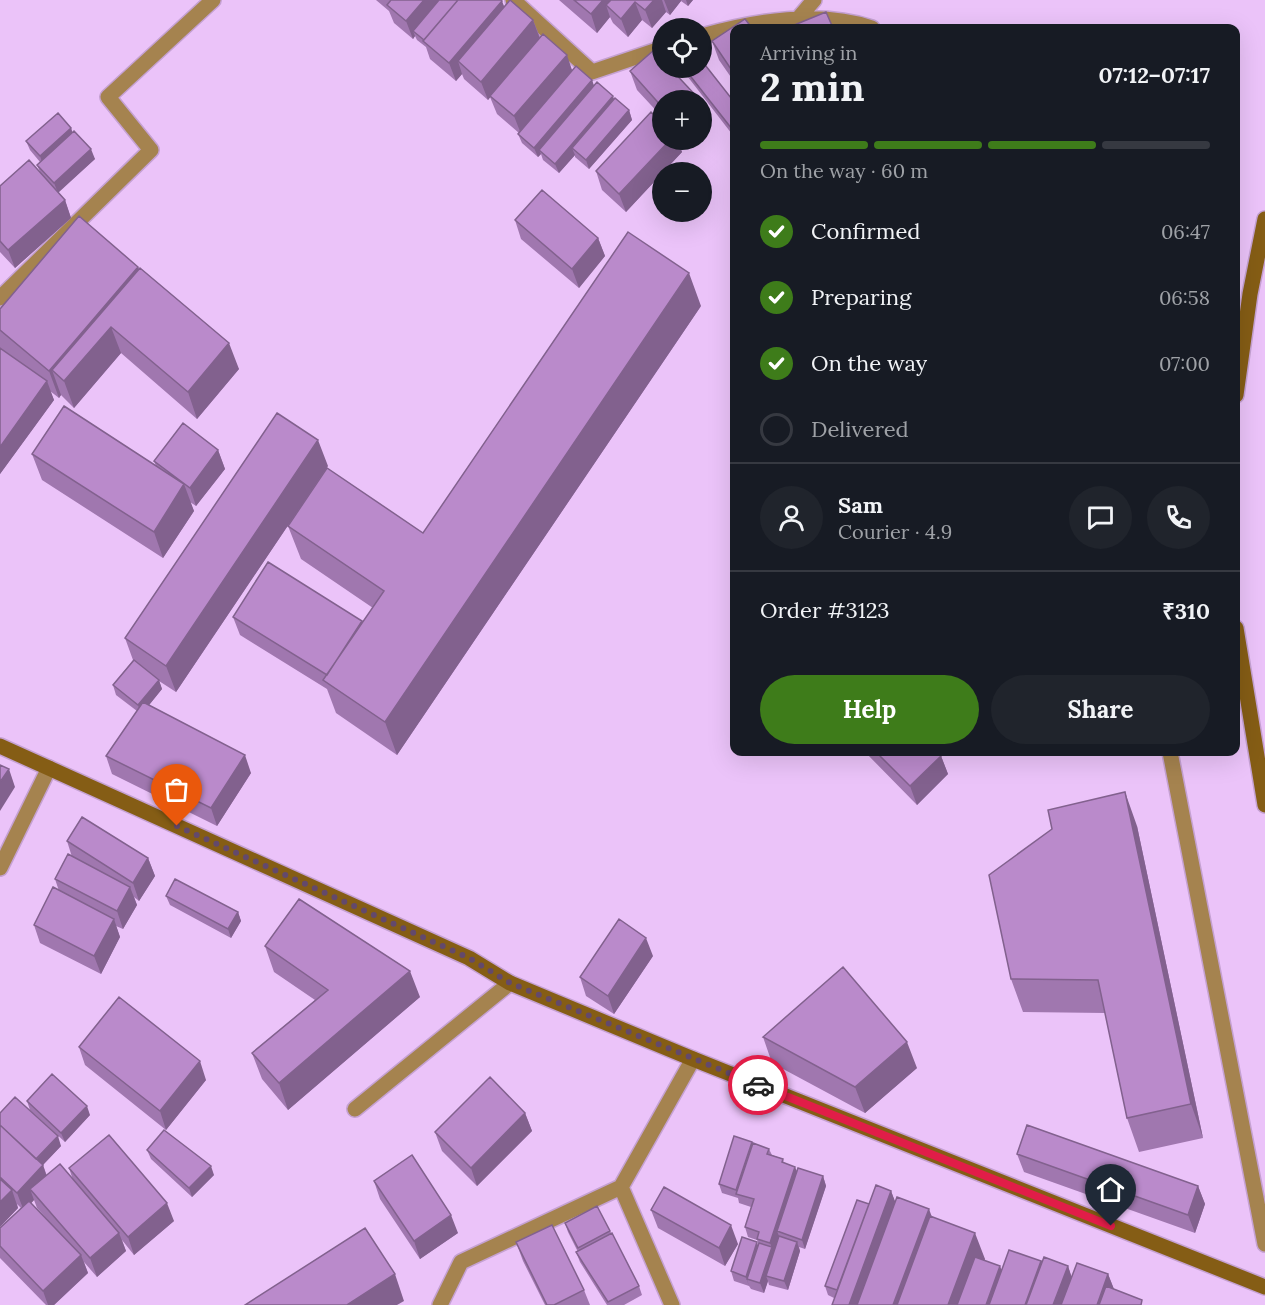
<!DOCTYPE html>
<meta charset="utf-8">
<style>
:root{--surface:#171b24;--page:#20242c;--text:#f1f3f6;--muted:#9ea1a6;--line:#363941;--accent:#3e7c1a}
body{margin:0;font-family:Lora,serif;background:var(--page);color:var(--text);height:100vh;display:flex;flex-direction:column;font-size:22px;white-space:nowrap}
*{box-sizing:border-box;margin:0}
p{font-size:20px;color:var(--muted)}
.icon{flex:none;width:33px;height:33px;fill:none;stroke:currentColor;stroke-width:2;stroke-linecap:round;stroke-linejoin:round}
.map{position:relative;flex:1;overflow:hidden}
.panel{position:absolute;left:730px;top:24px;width:510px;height:732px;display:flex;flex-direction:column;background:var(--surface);border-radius:12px;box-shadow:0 6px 24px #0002}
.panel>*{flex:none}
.tools{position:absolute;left:652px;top:18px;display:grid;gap:12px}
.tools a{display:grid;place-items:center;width:60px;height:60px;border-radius:50%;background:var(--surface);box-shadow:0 6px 24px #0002;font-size:30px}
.pin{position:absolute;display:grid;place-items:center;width:51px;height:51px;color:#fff;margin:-62px -26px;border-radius:50% 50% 50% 0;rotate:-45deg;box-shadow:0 0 6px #0007}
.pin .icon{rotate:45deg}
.courier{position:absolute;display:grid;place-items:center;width:60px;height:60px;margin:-30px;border:4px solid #e11d48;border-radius:50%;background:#fff;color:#222;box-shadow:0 2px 8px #0007}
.summary em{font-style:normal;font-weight:700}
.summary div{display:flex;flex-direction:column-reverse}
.summary{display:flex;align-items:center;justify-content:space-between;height:102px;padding:0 30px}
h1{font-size:39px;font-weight:700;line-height:45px}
.bar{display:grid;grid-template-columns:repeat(4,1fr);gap:9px 6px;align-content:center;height:72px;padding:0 30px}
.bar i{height:8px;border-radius:4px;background:var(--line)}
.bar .selected{background:var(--accent)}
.bar p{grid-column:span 4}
.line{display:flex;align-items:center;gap:15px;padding:0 30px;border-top:2px solid var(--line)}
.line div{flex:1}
.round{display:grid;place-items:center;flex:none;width:63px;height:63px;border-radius:32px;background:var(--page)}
ol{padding:0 30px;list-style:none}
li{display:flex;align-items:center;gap:18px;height:66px}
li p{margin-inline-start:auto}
li .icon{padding:6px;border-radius:50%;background:var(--accent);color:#fff;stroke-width:4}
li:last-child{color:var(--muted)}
li i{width:33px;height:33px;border:3px solid var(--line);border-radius:50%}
.action{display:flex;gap:12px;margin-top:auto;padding:12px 30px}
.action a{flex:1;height:69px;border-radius:36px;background:var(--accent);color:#fff;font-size:24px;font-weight:700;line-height:69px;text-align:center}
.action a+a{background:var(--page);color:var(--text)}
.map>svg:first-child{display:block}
</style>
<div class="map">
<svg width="1265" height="1305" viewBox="0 0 1265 1305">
<rect width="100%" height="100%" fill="#ebc3f9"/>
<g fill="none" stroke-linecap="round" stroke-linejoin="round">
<!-- street casing -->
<g stroke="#c5a1d2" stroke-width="18">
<path id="street" d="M513,0L592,72L663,48
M797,20L814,0
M702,36C755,21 819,10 872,28
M0,298L151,150L108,97L213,0
M1170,752L1265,1244
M0,868L49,768
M355,1109L510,983
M621,1187L672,1305
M440,1305L461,1262L621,1187L693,1059"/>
</g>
<!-- secondary casing -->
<g stroke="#c5a1d2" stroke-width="18">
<path id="secondary" d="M1236,395L1250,294L1265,219
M1236,628L1265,805
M0,746L469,958L510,983L693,1059L1265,1287"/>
</g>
<!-- street -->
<use href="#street" stroke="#a5834f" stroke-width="15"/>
<!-- secondary -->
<use href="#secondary" stroke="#855d15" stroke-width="15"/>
</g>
<!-- wall -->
<path fill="#a077af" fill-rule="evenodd" d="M376,0H501L504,7L533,20L540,37L572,70L592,80L594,86L614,99L629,110L632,120L589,169L575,157V155L559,173L543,160L541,154L538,157L522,143L518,134L519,133L497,114L490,97L488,100L464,79L462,74L456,81L430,59L426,47L417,40L415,36L413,39L394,23L389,11Z
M559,0H693L688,6L681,1L670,15L666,12L652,28L642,20L628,37L613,23L610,17L597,33Z
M735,28V83L719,60L712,41Z
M681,68H702L735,103V138Z
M630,71L663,100V118L637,90Z
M71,128L72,132L95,159L58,192L65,200L71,218L15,268L0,252V186L40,172L37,165L40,162L30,150L26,141Z
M663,140H677L682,152L626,212L602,190L596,171Z
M515,220L598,238L605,256L579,288L521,239Z
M138,267L139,269L239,369L197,419L121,353L74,408L61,395L59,398L50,391L54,400L0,474V330Z
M701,306L397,755L336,713L327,689L240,635L233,617L362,621L363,622L373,608L301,559L288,526L423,533Z
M218,450L225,469L196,506L190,502L194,511L163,558L42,480L32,454L156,466L154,461Z
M328,466L176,692L159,681L162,689L149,705L251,773L217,826L112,774L106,756L137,711L116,695L113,685L133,660L125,638Z
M865,752H937L941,756L948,774L917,805Z
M1137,826L1203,1138L1139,1152L1127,1118L1105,1013L1023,1012L1011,979Z
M67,841L148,858L155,876L139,901L134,897L137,905L123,929L116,926L120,937L101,974L40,943L34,925L59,891L55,879L72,857Z
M166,896L238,912L241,921L231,938L170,905Z
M265,946L420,997L288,1110L262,1079L252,1053L315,1000L274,972Z
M653,956L614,1014L586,996L580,977Z
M763,1037L917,1068L865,1113L772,1063Z
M79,1047L206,1080L166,1130L85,1065Z
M27,1101L90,1115L65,1142L30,1110Z
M0,1113L61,1146L43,1165L47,1176L73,1180L69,1168L174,1221L134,1255L122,1240L126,1251L97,1277L84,1262L88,1273L54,1305H46L0,1258V1228L21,1208L17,1204L18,1208L0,1227ZM34,1200L37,1208L48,1220L31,1203Z
M525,1113L532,1131L477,1186L442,1151L435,1132Z
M752,1144L769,1149L772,1155L783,1159L784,1163L797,1171L823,1176L826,1186L805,1249L799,1247L800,1251L788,1290L769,1285L768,1281L764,1293L751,1289L749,1286L734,1281L731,1271L758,1246L759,1244L757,1240L748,1237L745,1227L751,1207L739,1203L738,1198L722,1193L719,1184Z
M147,1150L214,1175L192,1197L151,1159Z
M1017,1154L1198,1186L1205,1204L1195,1233L1024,1172Z
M374,1181L458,1233L420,1259L380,1199Z
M891,1191L895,1202L932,1217L985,1259L984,1261L1002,1270L1041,1261L1042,1263L1068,1266L1071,1276L1108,1274L1114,1289L834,1298L828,1295L825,1286L869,1204Z
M651,1210L738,1244L725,1266L658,1228Z
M565,1223L610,1231L639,1286L642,1295L624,1305H607L580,1262L576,1252H578L568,1232Z
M516,1242L584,1290L590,1305H545L523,1261Z"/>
<!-- shaded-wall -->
<path fill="#82618e" d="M424,0H446L413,31L415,36L413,39L406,21Z
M603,0H618L606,5L610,17L597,33L591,14Z
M654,0H662L666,12L652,28L645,10Z
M664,0H681V1L670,15Z
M686,0H693L688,6Z
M502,1L509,19L458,61L462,74L456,81L449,63Z
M635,2L642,20L628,37L621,19Z
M533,20L540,39L488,100L481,82Z
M567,55L573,73L521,134L514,116Z
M592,80L595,89L539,150L541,154L538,157L534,148Z
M613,96L616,105L572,148L575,155L559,173L555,164Z
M702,109L705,118L702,121Z
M629,110L632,120L589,169L586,160Z
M735,126V138L732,129Z
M71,128L74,137L43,165L40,156Z
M670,140H677L682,152L626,212L619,194Z
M91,149L95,159L58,193L54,183Z
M65,200L71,218L15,268L8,250Z
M598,238L605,256L579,288L572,269Z
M138,267L148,293L111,327L121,353L74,408L64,381L52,370L61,395L59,398L49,371Z
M689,273L701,306L397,755L385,722Z
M229,343L239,369L197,419L188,392Z
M47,381L54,400L0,474V447Z
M318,440L328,466L176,692L166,666Z
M218,450L225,469L196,506L190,488Z
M184,484L194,511L163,558L154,532Z
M159,680L162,689L141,715L138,705Z
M245,755L251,773L217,826L211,808Z
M941,756L948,774L917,805L910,786Z
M9,769L15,787L0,811V782Z
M1125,792L1137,826L1203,1138L1191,1104Z
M148,858L155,876L139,901L133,883Z
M130,887L137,905L123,929L117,911Z
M238,912L241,921L231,938L228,929Z
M114,919L120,937L101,974L94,956Z
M646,938L653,956L614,1014L608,996Z
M410,971L420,997L288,1110L279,1083Z
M907,1042L917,1068L865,1113L855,1087Z
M200,1061L206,1080L166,1130L160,1111Z
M87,1106L90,1115L65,1142L61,1133Z
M525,1113L532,1131L477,1186L471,1168Z
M58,1136L61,1146L40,1168L43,1165L49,1184L30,1189L34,1200L24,1211L17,1193L36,1160Z
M752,1142L755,1151L738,1194L736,1190Z
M211,1166L214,1175L192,1197L189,1188Z
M795,1167L799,1176L777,1231L779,1236L766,1276L768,1281L764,1293L760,1283L772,1248L770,1243Z
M823,1176L826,1186L805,1249L802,1240Z
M1198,1186L1205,1204L1195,1233L1188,1215Z
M12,1190L18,1208L0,1227V1202Z
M891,1191L898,1209L862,1305H849Z
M167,1203L174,1221L134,1255L128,1237Z
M929,1209L936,1228L907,1305H893Z
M451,1215L458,1233L420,1259L414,1241Z
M731,1225L738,1244L725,1266L719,1248Z
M119,1233L126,1251L97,1277L90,1258Z
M975,1233L985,1259L967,1305H948Z
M757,1242L760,1252L747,1279L749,1286L746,1277Z
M797,1242L800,1251L788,1290L784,1281Z
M81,1255L88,1273L54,1305H48L43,1291Z
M1041,1261L1048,1279L1038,1305H1025Z
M1000,1266L1007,1284L999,1305H986Z
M1068,1266L1074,1284L1067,1305H1053Z
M395,1274L404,1301L397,1305H347Z
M1108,1274L1115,1292L1110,1305H1097Z"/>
<!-- building -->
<path fill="#ba8acb" stroke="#82618e" stroke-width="1.5" d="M391,0H424L406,21L387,5Z
M439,0H458L424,40L413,31Z
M458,0H501L502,1L449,63L423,41Z
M510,0L533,20L481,82L458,61Z
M574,0H603L591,14Z
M611,0H654L645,10L635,2L621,19L606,5Z
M826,12L833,28H787Z
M745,19L752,28H735V75L712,41Z
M543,34L567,55L514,116L490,96Z
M654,50L663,60V68H670L699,99L697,100H663V108L630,71Z
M702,61L735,103V126L732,129L684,68H702Z
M576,66L592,80L534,148L518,134Z
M597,82L613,96L555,164L539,150Z
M615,98L629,110L586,160L572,148Z
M651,112L663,123V140H670L619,194L596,171Z
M58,113L71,128L40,156L26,141Z
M74,131L91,149L54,183L37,165Z
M29,160L65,200L8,250L0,241V186Z
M542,190L598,238L572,269L515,220Z
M79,216L138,267L49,371L0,330V309Z
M628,232L689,273L385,722L323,680L384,591L288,526L327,468L423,533Z
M140,268L229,343L188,392L111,327L64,381L52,370Z
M0,348L47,381L0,447Z
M64,406L184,484L154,532L32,454Z
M277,413L318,440L166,666L125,638Z
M183,423L218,450L190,488L154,461Z
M268,562L362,621L327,675L233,617Z
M134,660L159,680L138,705L113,685Z
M143,702L245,755L211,808L106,756Z
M876,752H937L941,756L910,786Z
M0,765L9,769L0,782Z
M1125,792L1191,1104L1127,1118L1098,980L1011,979L989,875L1052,829L1048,810Z
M82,817L148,858L133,883L67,841Z
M68,854L130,887L117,911L55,879Z
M175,879L238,912L228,929L166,896Z
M53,887L114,919L94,956L34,925Z
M299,899L410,971L279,1083L252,1053L328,990L265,946Z
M619,919L646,938L608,996L580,977Z
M843,967L907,1042L855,1087L763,1037Z
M119,997L200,1061L160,1111L79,1047Z
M52,1074L87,1106L61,1133L27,1101Z
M490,1077L525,1113L471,1168L435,1132Z
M15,1097L58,1136L36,1159L0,1125V1113Z
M0,1125L43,1165L17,1193L0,1177Z
M1027,1125L1198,1186L1188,1215L1017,1154Z
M164,1130L211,1166L189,1188L147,1150Z
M109,1135L167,1203L128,1237L69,1168Z
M734,1136L752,1142L736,1190L719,1184Z
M753,1143L769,1149L767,1154L783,1159L782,1162L795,1167L770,1243L757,1239L759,1232L745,1227L754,1199L736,1194Z
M412,1155L451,1215L414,1241L374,1181Z
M60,1164L119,1233L90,1258L30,1189Z
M798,1168L823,1176L802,1240L777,1231Z
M0,1179L12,1190L0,1202Z
M876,1185L891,1191L849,1305H832Z
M664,1187L731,1225L719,1248L651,1210Z
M897,1197L929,1209L893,1305H857Z
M857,1200L869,1204L837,1290L825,1286Z
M29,1201L81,1255L43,1291L0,1246V1228Z
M597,1206L610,1231L578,1248L565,1223Z
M930,1216L975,1233L948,1305H897Z
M552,1225L584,1290L554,1305H547L516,1242Z
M365,1228L395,1274L347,1305H245Z
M612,1233L639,1286L608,1302L576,1252Z
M779,1236L797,1242L784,1281L766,1276Z
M742,1237L757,1242L746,1277L731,1271Z
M759,1243L772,1247L760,1283L747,1279Z
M1009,1250L1041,1261L1025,1305H989Z
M975,1257L1000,1266L986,1305H957Z
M1044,1257L1068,1266L1053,1305H1026Z
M1077,1263L1108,1274L1097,1305H1061Z
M1106,1286L1142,1300L1141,1305H1099Z"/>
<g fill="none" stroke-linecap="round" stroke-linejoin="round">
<!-- done -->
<path stroke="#63496c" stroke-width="6" stroke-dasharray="0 10.8" d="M177,826L469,958L510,983L758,1085"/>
<!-- route -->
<path stroke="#e11d48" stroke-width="8" d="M758,1085L1111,1226"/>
</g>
</svg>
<div class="tools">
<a><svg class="icon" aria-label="locate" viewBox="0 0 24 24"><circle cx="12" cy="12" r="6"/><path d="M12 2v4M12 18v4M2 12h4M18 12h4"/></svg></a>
<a>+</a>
<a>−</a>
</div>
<div class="pin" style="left:177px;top:826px;background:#ea580c"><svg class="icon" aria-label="bag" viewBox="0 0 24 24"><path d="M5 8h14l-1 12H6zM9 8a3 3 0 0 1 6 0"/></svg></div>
<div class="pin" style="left:1111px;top:1226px;background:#1f2937"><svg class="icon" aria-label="home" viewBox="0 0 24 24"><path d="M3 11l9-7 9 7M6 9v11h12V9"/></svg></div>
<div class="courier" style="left:758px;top:1085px"><svg class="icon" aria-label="car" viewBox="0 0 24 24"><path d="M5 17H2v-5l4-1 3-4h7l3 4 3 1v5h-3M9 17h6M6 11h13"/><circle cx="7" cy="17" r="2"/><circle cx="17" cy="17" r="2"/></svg></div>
<section class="panel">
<div class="summary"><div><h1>2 min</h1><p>Arriving in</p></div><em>07:12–07:17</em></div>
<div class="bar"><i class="selected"></i><i class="selected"></i><i class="selected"></i><i></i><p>On the way · 60 m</p></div>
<ol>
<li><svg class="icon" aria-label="check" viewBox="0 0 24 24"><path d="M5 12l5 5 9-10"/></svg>Confirmed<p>06:47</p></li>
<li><svg class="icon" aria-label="check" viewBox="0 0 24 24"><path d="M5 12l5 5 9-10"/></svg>Preparing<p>06:58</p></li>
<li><svg class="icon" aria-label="check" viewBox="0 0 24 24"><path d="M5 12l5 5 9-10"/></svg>On the way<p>07:00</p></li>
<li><i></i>Delivered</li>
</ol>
<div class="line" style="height:108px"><a class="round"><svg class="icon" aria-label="person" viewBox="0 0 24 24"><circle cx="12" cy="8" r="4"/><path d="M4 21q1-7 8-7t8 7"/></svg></a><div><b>Sam</b><p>Courier · 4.9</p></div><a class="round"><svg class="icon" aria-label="chat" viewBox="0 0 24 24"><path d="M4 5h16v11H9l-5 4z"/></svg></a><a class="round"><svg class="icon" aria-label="phone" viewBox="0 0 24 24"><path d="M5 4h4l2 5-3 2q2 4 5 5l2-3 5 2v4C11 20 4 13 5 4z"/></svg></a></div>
<div class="line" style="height:78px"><div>Order #3123</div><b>₹310</b></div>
<div class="action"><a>Help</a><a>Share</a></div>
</section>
</div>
